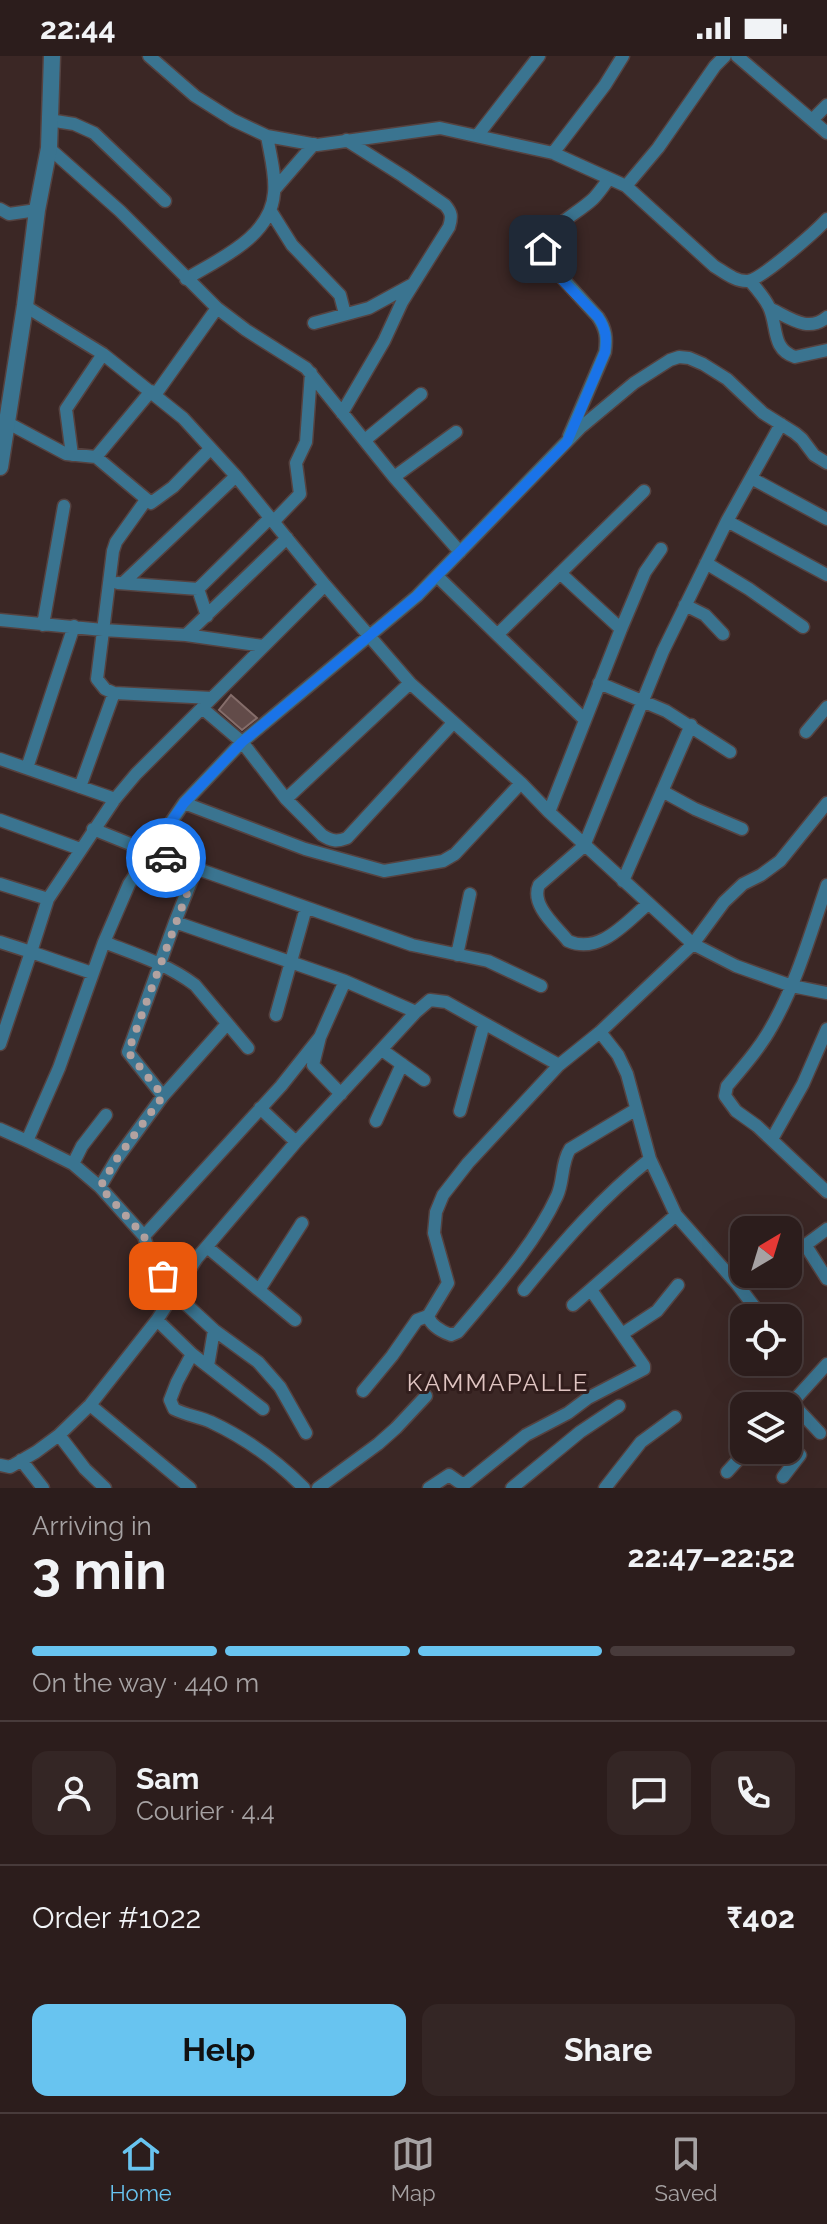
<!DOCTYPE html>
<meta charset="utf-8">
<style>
:root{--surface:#2c1d1c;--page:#342625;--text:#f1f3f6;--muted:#a6a2a3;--line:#483b3b;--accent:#68c4f0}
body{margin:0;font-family:Raleway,sans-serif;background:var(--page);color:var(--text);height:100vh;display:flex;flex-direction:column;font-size:30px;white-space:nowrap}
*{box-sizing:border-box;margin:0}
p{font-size:26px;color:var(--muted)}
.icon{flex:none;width:44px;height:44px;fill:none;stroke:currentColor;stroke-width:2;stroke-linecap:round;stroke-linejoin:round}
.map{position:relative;height:1432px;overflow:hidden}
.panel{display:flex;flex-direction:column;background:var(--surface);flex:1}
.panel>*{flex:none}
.needle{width:52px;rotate:38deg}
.buttons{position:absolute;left:730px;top:1160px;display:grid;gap:16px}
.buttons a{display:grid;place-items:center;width:72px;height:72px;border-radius:16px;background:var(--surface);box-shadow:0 8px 32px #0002,0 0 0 2px var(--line);font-size:40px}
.pin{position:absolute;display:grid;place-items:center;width:68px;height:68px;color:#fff;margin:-34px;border-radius:16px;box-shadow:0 4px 12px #0006}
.courier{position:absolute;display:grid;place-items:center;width:80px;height:80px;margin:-40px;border:6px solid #1a73e8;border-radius:50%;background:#fff;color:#222;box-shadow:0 2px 10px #0007}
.overview em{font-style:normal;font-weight:700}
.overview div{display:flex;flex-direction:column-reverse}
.overview{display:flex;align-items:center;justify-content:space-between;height:136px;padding:0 32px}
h1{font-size:52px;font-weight:700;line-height:60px}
.bar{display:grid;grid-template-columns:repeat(4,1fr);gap:12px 8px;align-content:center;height:96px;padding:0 32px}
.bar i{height:10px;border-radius:6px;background:var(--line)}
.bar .current{background:var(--accent)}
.bar p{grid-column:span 4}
.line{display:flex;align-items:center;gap:20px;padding:0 32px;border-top:2px solid var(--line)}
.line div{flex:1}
.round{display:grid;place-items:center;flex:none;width:84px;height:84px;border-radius:16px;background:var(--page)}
.primary-button{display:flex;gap:16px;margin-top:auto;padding:16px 32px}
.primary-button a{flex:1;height:92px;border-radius:16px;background:var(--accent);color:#111;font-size:32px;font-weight:700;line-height:92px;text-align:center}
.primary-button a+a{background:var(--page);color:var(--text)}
.status{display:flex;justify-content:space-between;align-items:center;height:56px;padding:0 40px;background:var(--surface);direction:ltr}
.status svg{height:22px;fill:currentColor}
.tabs{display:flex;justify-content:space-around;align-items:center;height:112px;border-top:2px solid var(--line);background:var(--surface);font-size:22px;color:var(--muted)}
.tabs a{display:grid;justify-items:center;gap:4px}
.tabs .current{color:var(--accent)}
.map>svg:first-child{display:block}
</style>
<div class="status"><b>22:44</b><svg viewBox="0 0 49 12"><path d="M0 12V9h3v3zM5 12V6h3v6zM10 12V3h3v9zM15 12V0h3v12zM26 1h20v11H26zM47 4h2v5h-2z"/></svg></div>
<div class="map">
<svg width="827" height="1432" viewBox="0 0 827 1432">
<rect width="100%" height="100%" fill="#3b2725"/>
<!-- building -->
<path fill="#624b49" stroke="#856d6a" stroke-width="2" d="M231,639L257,662L242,674L219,654Z"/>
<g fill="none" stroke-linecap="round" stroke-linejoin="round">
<!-- minor casing -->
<g stroke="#554240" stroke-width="15">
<path id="minor" d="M149,0L195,40L233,64L267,80L317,89L440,72L553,97L626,130L714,210C724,216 736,226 748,225C762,223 816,175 827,163
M737,0L827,77
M49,64L74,68L94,77L165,145
M812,64L827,49
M477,80L539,0
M49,92L120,155L217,252L246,274L306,312L394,421L460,496
M553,97L605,29L623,0
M626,130L658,92L715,10L725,0
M275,133L314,88
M0,153L9,158L37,154
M270,154L292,189L340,239L345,258
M186,223C219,203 271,181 274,137C276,119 270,98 267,80
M750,225C757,233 765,242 769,251C778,270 771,293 795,301L827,294
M25,250L103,298L183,362L236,420L325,529L410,627L521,727L549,756L693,888L736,910L792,930L827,937
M771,253C790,262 808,277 827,261
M314,267L369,252L413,228
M155,339L217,252
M342,357L384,285L402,246L449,171C452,161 452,157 445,149L403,120L346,84
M8,367L66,398L96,401L151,447L173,431L210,393
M569,380L605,296C607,282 606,273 598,261L542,200C549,167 571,163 593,143C599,137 604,129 609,123
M365,384L421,338
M72,399L66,353L103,298
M96,401L151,335
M394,421L456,376
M751,422L827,463
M146,444L116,486L113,495L97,623L105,633L114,637L212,642
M727,465L827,519
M273,466L300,438L296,407L306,386L311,317
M706,507L749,533L803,571
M560,517L621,573
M437,520L585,664
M118,527L198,533L207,560
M123,527L236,420
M198,533L270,462
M685,549L705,559L723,578
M0,564L103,574L186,579L263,590
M43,569L64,450
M498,578L644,435
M186,579L287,482
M599,627L666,655L730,696
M202,652L242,686L286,743L322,779C331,785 337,786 347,782L453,667
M806,676L827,651
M0,703L115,743
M27,712L74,570
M80,731L114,637
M662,735L695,753L742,773
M286,743L410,627
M184,747L305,793L384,815L443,805L455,798L521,727
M549,756L621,573L645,516L661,493
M0,764L80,793
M93,773L150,796L412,889L488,905L541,930
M623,825L691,669
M0,828L48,843
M827,829C811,876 797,926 772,970C760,992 743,1011 727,1030L725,1040L736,1055L757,1070L827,1136
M648,848C626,866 600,899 568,885C557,871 530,849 539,829L584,790L663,595L727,465L781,368
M175,866L196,813
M0,886L31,896L0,988
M104,886C135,898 167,908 195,929L248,992
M457,899L470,838
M92,917L31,896L48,843L115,743L136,718L325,529
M276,959L306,852
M227,968L163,1040L128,996L175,866L345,925L416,956
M382,994L424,1024
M559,1009L600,976
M341,1038L313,1009L320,981L345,925
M260,1052L296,1086
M460,1055L484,968
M376,1065L402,1008
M0,1073L27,1085
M772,1083L803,1028L827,973
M73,1108L82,1090L106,1059
M100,1131L116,1104L163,1040
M144,1180L281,1030L320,981
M806,1190L827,1223
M207,1191L295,1264
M788,1202L827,1173
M737,1228L756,1218
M259,1234L302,1167
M524,1234C562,1187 602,1141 650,1103
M573,1249L676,1159
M756,1253L737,1228L676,1159L650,1103L627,1018L618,999L600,976L693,888L724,846L743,828L761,819L780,805L827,747
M157,1264L192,1298L263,1353
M622,1278L657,1255L678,1229
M192,1298L177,1326L170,1344L174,1353C186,1359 199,1361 211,1366C245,1382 277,1405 304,1432
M208,1310L214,1274
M363,1335L392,1300L417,1264L428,1260
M792,1347L820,1377
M90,1349L190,1432
M788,1351L827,1308
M306,1377L280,1331L258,1306L214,1274L175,1238L151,1203L144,1180L100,1131L73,1108L27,1085L59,1012L104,886L129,828L184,747L242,686L417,540L580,372L634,327L670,304L679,301L689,302L703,308L727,323L763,357L795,377L802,383L814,399L827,407
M59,1379L85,1413L105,1432
M21,1404L43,1432
M0,1409L10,1411L36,1396L59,1379L90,1349L157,1264L197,1202L296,1086L416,956L430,944L446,946L559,1009L468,1107L443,1139L436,1156L434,1177L448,1227L428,1260C431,1270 443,1276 451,1279L458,1276C493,1234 534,1190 557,1140C564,1125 561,1107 570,1093L635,1054
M727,1416L747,1394
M783,1421L800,1399L788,1387
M318,1432L378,1388L396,1372L426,1340
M429,1432L449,1419L459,1426L465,1428L526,1379L568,1357L588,1342L644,1313V1310L591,1234
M512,1432L580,1376L619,1350
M605,1432L641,1386L675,1361"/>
</g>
<!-- tertiary casing -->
<g stroke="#554240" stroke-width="19">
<path id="tertiary" d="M0,411L25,250L37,154L49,92L52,0"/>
</g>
<!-- minor -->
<use href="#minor" stroke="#3a7490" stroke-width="12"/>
<!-- tertiary -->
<use href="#tertiary" stroke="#3a7490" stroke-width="16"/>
</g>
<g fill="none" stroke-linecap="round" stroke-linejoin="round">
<!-- done -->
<path stroke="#b3a2a0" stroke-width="8" stroke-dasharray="0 14.4" d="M163,1220L151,1203L144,1180L100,1131L116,1104L163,1040L128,996L196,813L166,802"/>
<!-- route -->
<path stroke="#1a73e8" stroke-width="10" d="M166,802L150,796L184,747L242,686L417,540L567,386L605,296C607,282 606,273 598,261L545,206L542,200L543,193"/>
</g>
<g text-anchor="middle" stroke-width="6" stroke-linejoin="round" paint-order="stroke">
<!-- neighbourhood labels -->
<g font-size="24" letter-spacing="2" fill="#e0c5c2" stroke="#311d1c">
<text x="498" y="1335">KAMMAPALLE</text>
</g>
</g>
</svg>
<div class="buttons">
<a><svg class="needle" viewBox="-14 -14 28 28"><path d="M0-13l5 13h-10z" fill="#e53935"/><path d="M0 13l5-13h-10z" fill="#a6a2a3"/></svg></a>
<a><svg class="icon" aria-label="locate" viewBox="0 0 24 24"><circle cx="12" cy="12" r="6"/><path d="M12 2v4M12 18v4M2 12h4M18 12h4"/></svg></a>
<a><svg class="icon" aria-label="layers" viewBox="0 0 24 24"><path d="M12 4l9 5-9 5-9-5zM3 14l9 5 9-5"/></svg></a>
</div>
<div class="pin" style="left:163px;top:1220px;background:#ea580c"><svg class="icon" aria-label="bag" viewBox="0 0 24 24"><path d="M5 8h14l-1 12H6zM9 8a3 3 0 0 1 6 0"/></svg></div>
<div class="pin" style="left:543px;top:193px;background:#1f2937"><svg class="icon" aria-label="home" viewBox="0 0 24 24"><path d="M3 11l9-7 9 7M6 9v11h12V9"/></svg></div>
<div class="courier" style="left:166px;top:802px"><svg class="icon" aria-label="car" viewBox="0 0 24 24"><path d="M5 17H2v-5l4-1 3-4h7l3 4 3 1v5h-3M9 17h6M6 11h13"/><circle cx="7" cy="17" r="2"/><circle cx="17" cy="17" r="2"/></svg></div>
</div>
<section class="panel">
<div class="overview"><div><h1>3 min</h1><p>Arriving in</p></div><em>22:47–22:52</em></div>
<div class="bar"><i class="current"></i><i class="current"></i><i class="current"></i><i></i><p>On the way · 440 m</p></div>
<div class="line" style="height:144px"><a class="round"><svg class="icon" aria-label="person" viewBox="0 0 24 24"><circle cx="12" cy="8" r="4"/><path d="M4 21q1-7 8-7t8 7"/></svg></a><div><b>Sam</b><p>Courier · 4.4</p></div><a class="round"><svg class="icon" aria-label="chat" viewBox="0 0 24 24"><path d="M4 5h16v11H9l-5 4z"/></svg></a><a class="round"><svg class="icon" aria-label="phone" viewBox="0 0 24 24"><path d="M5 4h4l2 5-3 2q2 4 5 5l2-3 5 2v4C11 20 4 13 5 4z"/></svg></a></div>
<div class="line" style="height:104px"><div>Order #1022</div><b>₹402</b></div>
<div class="primary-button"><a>Help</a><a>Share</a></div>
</section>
<nav class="tabs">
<a class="current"><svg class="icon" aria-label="home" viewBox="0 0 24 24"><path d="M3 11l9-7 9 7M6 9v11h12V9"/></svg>Home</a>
<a><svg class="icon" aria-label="map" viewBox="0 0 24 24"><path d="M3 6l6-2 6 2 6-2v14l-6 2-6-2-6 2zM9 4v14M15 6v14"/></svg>Map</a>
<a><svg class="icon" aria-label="saved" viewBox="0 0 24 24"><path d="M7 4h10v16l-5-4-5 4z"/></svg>Saved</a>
</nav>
